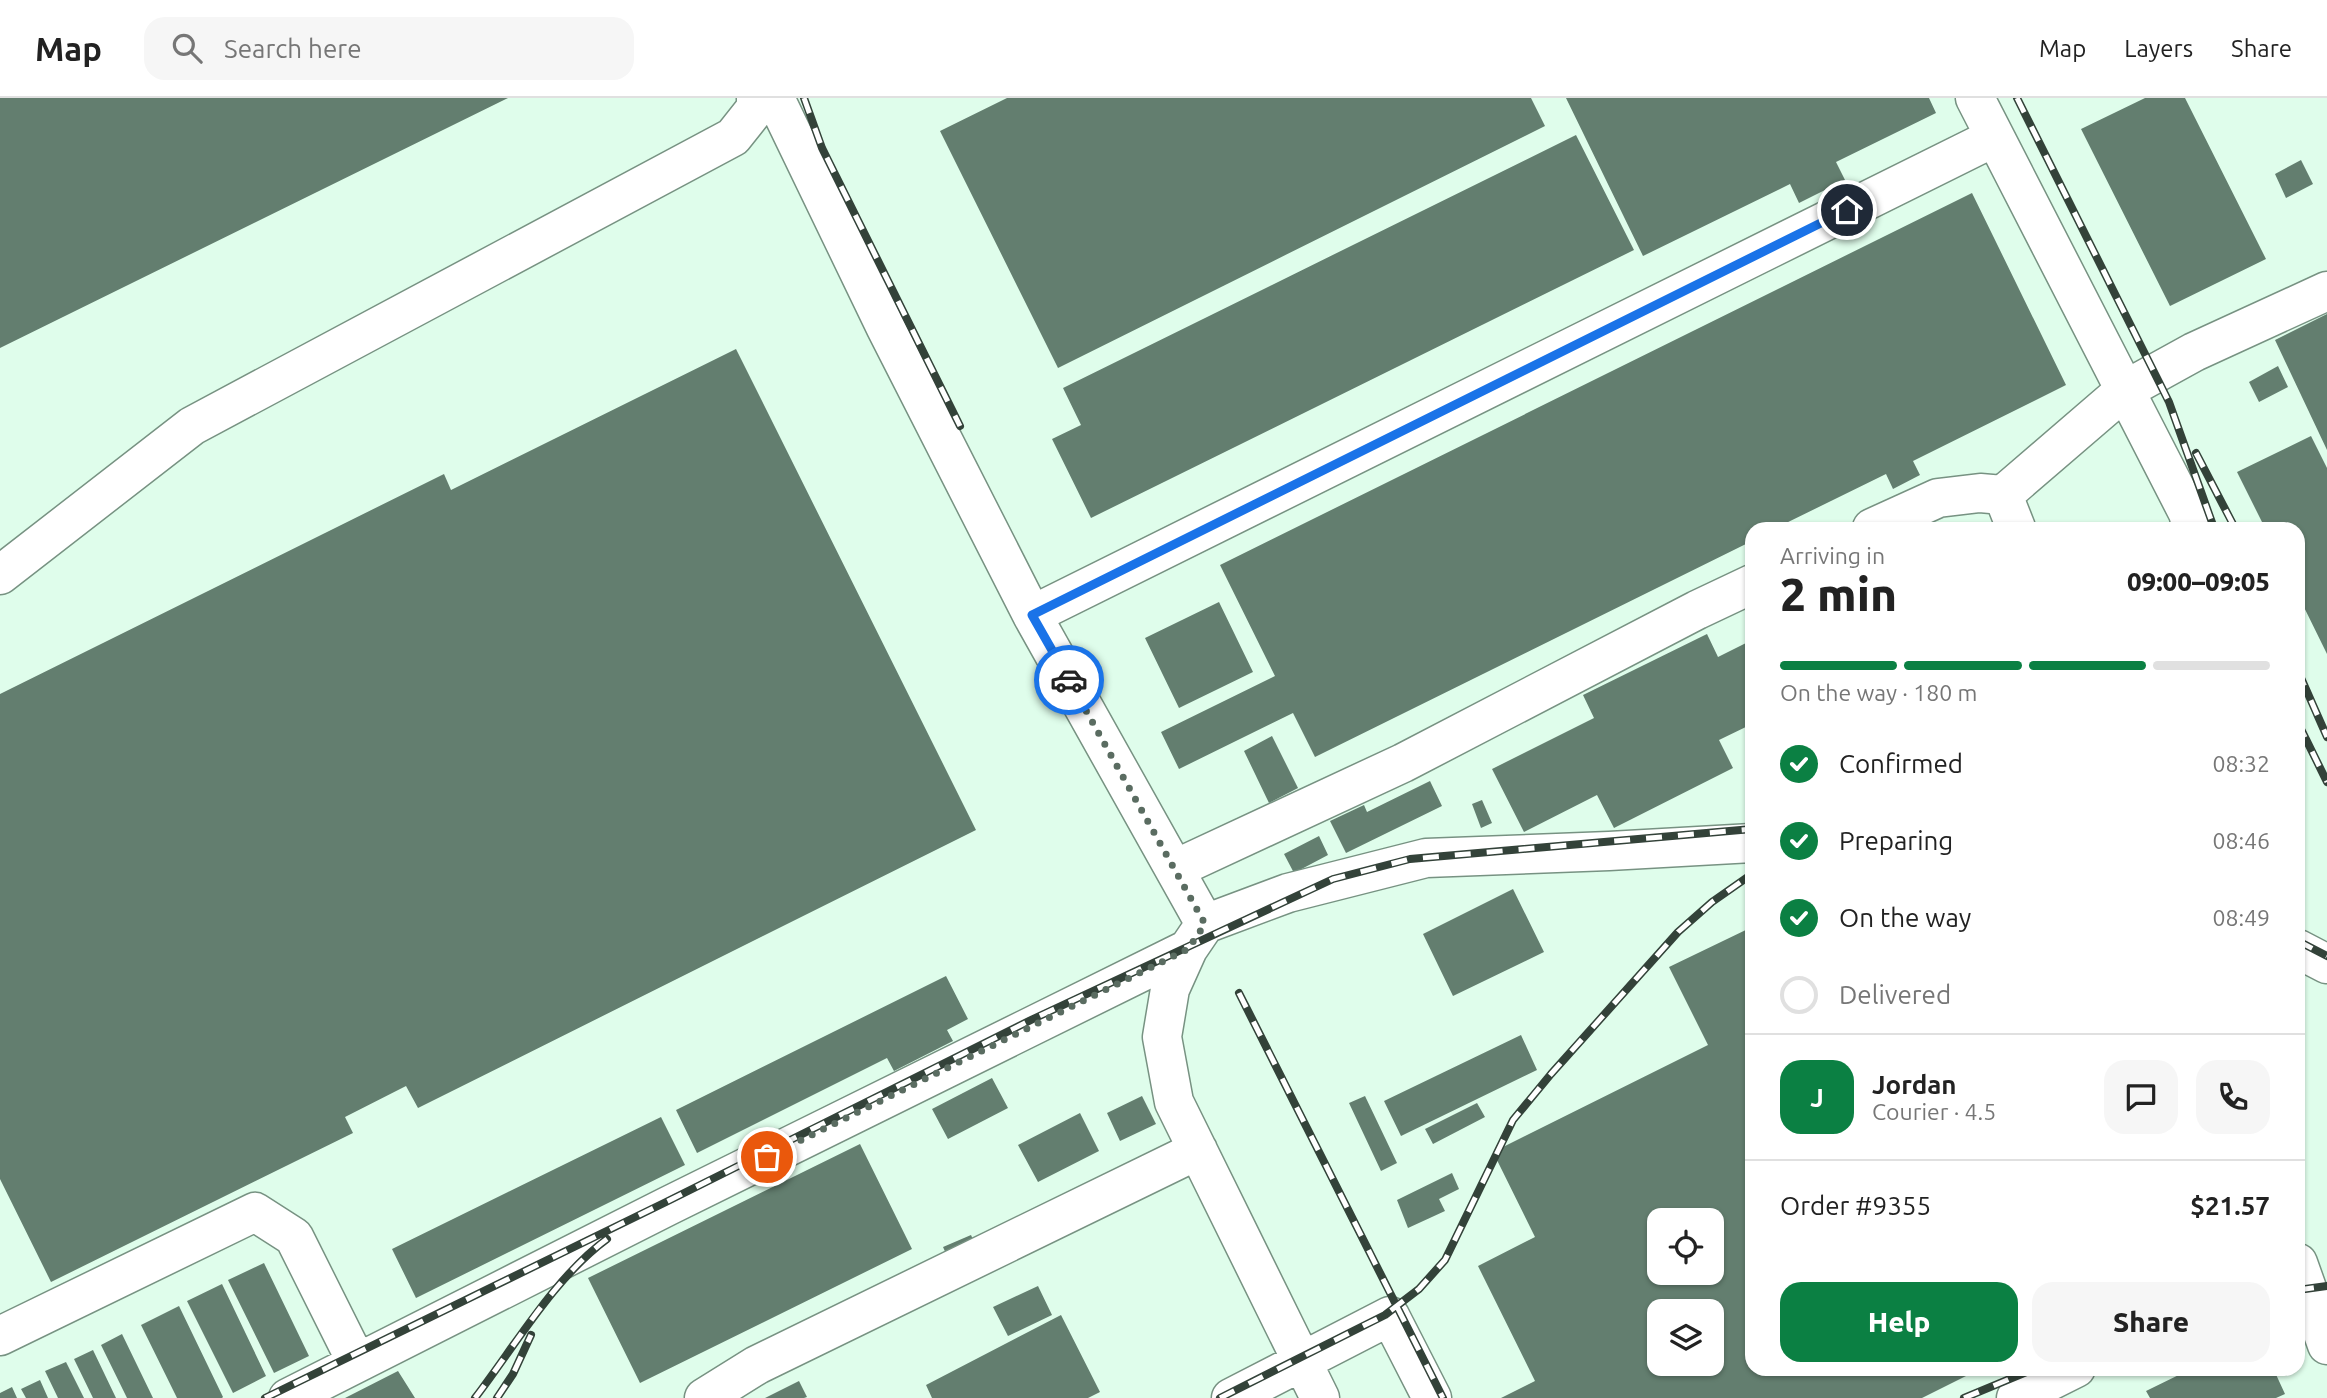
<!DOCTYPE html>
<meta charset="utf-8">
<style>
:root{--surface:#fff;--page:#f6f6f6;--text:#222;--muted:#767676;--line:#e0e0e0;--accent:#0b8043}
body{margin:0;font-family:Ubuntu,sans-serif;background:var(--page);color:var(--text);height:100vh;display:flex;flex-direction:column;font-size:26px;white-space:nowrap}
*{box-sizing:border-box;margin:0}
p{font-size:23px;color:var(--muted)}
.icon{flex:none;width:38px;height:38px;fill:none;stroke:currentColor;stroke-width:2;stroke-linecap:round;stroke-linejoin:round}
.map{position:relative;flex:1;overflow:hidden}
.side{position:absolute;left:1745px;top:424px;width:560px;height:854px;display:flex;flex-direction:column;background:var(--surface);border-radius:21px;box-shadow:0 2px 5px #0004}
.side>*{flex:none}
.buttons{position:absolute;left:1647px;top:1110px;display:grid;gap:14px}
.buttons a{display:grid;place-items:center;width:77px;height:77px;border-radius:14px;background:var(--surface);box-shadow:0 2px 5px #0004;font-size:35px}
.pin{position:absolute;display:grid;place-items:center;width:60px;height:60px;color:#fff;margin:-30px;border:4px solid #fff;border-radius:50%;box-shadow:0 2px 7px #0007}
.courier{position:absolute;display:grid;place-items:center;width:70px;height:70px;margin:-35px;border:5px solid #1a73e8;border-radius:50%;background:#fff;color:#222;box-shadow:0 2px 9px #0007}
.summary em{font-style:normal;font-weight:800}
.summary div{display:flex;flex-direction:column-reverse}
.summary{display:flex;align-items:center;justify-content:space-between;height:119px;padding:0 35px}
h1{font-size:46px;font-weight:800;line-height:52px}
.bar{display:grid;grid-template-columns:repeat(4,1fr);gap:10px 7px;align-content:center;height:84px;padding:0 35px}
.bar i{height:9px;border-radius:5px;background:var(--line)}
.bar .active{background:var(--accent)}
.bar p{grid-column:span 4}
.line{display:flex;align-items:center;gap:18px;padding:0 35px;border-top:2px solid var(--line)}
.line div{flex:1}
.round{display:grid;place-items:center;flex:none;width:74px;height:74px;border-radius:21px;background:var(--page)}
ol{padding:0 35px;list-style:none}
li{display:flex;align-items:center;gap:21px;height:77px}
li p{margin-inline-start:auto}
li .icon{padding:7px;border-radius:50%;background:var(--accent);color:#fff;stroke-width:4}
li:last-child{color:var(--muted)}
li i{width:38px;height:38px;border:4px solid var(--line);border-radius:50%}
.action{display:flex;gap:14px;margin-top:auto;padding:14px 35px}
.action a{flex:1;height:80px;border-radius:21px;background:var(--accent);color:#fff;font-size:28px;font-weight:800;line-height:80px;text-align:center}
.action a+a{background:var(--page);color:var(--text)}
header{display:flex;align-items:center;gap:42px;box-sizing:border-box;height:98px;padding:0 35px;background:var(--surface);border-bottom:2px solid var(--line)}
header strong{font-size:33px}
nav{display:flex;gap:38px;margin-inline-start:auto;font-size:24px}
.search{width:490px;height:63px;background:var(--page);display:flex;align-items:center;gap:18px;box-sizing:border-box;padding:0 24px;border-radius:21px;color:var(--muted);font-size:26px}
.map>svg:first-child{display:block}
</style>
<header>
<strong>Map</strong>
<div class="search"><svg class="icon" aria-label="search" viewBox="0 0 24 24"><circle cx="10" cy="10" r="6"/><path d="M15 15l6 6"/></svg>Search here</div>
<nav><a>Map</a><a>Layers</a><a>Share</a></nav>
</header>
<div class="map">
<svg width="2327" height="1300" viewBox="0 0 2327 1300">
<rect width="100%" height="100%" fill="#dffdeb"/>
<!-- building -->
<path fill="#637e6f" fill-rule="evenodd" d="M0,0H508L0,250Z
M1007,0H1531L1545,28L1058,270L940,33Z
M1566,0H1929L1936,15L1836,64L1845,82L1799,105L1790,86L1643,158Z
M2145,0H2185L2266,161L2170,208L2081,31Z
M1576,37L1634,152L1091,420L1052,341L1081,327L1063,290Z
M2301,62L2313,86L2286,100L2275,76Z
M1972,95L2066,287L1913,363L1920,377L1893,391L1886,376L1776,430H1752V443L1315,659L1293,615L1179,671L1161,634L1275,578L1220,467Z
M2327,216V352L2275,242Z
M736,251L976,732L418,1010L406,988L345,1019L353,1035L51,1184L0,1081V596L444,376L451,392Z
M2278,268L2288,289L2259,304L2249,284Z
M2311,338L2327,370V556L2298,497V430H2265L2237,374Z
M1219,504L1253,574L1179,610L1145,540Z
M1707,536L1718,559L1748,544L1752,551V626L1719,642L1733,670L1614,730L1597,697L1524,734L1492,671L1594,620L1583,597Z
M1272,638L1298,690L1269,705L1244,653Z
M1430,683L1442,708L1346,755L1330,723L1364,707L1367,714Z
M1482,702L1492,725L1481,730L1472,706Z
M1319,738L1328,757L1294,775L1284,756Z
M1513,791L1544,854L1453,898L1423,836Z
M1752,829V1270H1982L1922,1300H1501L1535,1283L1478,1168L1535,1139L1493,1054L1708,947L1669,869ZM1659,1122H1712V1174H1659ZM1659,1213H1712V1265H1659Z
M946,878L968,921L947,932L953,943L894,973L887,960L697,1055L676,1012Z
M1521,937L1537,972L1401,1038L1384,1003Z
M992,980L1008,1010L948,1041L932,1011Z
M1142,998L1156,1026L1120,1043L1107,1015Z
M1365,998L1397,1065L1381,1073L1349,1005Z
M1477,1005L1485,1019L1433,1046L1425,1031Z
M1080,1015L1099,1053L1038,1084L1018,1047Z
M661,1019L685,1067L416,1200L392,1151Z
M860,1046L912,1151L640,1285L588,1180Z
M1452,1075L1459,1091L1439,1101L1445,1113L1408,1130L1397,1102Z
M971,1137L976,1148L948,1160L943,1149Z
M264,1165L309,1258L274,1275L228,1182Z
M222,1186L266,1278L233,1295L187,1203Z
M1038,1188L1052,1217L1008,1238L993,1209Z
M179,1208L223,1299L222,1300H177L141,1227Z
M1061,1217L1100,1294L1088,1300H932L926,1287Z
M122,1236L153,1300H127L101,1247Z
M93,1252L116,1300H93L74,1261Z
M66,1264L84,1300H58L45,1273Z
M2193,1270H2273L2285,1296L2276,1300H2150L2146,1293Z
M398,1273L415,1300H345Z
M40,1282L48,1300H26L21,1291Z
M799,1283L807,1299L804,1300H765Z
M12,1289L17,1300H0V1295Z"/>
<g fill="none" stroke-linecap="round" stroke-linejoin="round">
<!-- minor casing -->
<g stroke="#779282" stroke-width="41">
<path id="minor" d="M775,0L886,230L1032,517L1205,826L1188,851L1170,891L1162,939L1174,1004L1320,1300
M1975,0L2188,415L2192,430
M1872,430L1938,400L1980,395L2003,397
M2016,430L2003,397L2125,292L2194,254L2327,193
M0,477L192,328L733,39L756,10V0
M1032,517L1995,39
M1175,771L1403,665L1697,512L1752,486
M1205,826L1288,795L1426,760L1609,753L1752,745
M2298,851L2327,866
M2298,1165L2327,1247
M0,1238L255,1114L294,1139L357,1265
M288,1300L668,1108L1188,851
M704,1300L757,1267L1198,1052
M1231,1300L1390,1218L1432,1300
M2016,1300L2076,1270"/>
</g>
<!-- minor -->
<use href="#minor" stroke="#fff" stroke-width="38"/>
<!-- rail casing -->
<g stroke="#334239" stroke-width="8">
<path id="rail" d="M804,0L822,50L960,328
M2017,0L2169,304L2214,430
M2196,355L2235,430
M2298,573L2327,639
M2298,625L2327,684
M2298,843L2327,858
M1239,895L1443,1300
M2298,1192L2327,1188
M265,1300L666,1104L1033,921L1333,781L1410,761L1752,731
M475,1300C515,1248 554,1180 607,1141
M497,1300L513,1276L531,1237
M1220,1300L1385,1217L1419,1191L1445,1162L1513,1022L1551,976L1678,834L1712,804L1752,776
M1964,1300L2036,1270"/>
</g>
<!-- rail -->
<use href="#rail" stroke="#fff" stroke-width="5" stroke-dasharray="16" stroke-linecap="butt"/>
</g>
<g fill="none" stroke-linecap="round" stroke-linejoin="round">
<!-- done -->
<path stroke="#5a6c61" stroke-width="7" stroke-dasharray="0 12.6" d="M767,1059L1188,851L1205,826L1069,582"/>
<!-- route -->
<path stroke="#1a73e8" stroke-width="9" d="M1069,582L1032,517L1847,112"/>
</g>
</svg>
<div class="buttons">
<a><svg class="icon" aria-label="locate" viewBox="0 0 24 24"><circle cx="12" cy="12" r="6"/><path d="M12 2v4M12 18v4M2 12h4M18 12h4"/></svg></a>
<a><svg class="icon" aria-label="layers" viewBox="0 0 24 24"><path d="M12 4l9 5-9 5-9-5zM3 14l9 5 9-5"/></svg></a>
</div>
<div class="pin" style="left:767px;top:1059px;background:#ea580c"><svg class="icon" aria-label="bag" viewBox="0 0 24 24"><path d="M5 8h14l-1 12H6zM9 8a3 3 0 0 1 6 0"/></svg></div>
<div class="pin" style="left:1847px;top:112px;background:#1f2937"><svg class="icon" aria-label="home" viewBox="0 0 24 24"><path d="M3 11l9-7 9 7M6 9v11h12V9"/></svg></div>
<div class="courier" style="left:1069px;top:582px"><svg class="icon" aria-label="car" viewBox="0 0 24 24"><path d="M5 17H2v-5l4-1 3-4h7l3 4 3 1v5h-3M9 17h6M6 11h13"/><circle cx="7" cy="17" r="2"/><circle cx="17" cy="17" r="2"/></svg></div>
<section class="side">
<div class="summary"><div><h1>2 min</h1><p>Arriving in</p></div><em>09:00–09:05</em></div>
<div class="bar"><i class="active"></i><i class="active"></i><i class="active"></i><i></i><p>On the way · 180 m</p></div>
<ol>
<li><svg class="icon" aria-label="check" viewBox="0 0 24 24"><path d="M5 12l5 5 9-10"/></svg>Confirmed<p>08:32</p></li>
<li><svg class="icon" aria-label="check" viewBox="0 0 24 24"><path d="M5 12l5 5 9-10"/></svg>Preparing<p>08:46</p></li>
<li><svg class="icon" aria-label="check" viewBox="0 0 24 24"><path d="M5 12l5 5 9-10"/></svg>On the way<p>08:49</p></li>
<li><i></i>Delivered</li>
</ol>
<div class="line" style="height:126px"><b class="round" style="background:var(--accent);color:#fff">J</b><div><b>Jordan</b><p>Courier · 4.5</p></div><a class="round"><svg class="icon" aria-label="chat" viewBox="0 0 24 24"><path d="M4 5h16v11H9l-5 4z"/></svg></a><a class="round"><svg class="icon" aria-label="phone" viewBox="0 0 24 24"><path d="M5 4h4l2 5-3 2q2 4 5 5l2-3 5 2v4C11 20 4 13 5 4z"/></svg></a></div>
<div class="line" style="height:91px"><div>Order #9355</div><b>$21.57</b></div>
<div class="action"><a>Help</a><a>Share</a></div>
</section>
</div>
